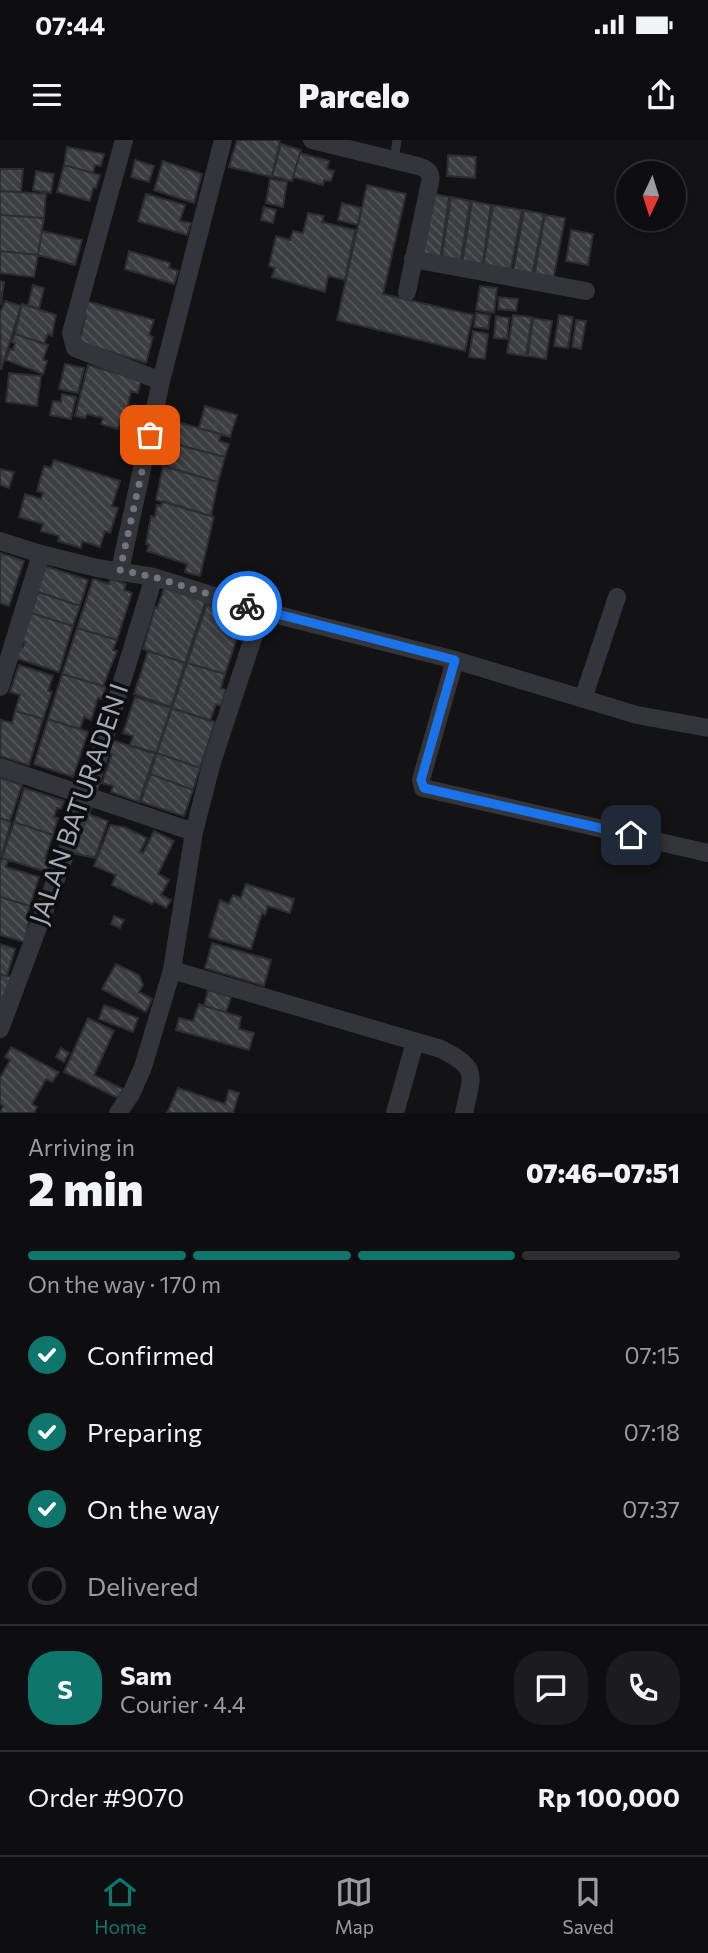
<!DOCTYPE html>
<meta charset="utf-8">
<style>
:root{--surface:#0e0e10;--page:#1c1c1e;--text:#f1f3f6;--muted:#9b9c9f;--line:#2e2e30;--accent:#0f766e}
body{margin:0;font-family:Commissioner,sans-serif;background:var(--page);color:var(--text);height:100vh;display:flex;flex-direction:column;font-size:26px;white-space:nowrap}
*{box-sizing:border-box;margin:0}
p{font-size:23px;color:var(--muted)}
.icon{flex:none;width:38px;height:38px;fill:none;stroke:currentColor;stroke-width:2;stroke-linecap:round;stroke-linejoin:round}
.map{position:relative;height:973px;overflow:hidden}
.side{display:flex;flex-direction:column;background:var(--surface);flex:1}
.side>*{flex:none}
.needle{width:46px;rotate:184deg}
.tools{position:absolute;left:616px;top:21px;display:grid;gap:14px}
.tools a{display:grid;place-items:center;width:70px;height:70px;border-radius:50%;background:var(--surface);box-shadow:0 2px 5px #0004,0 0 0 2px var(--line);font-size:35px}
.pin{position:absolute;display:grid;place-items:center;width:60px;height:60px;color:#fff;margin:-30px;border-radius:14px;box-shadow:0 4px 10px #0006}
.courier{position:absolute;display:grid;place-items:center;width:70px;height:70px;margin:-35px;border:5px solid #1a73e8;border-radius:50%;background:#fff;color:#222;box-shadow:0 2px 9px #0007}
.head em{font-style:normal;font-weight:800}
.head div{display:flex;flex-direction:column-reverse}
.head{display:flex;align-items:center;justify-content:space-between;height:119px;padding:0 28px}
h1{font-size:46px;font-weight:800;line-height:52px}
.bar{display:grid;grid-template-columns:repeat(4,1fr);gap:10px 7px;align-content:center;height:84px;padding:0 28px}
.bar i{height:9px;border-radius:5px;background:var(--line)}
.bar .current{background:var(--accent)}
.bar p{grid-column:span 4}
.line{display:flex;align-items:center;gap:18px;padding:0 28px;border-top:2px solid var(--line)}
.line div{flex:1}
.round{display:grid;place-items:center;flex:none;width:74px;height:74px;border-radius:28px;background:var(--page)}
ol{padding:0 28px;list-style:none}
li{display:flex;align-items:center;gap:21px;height:77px}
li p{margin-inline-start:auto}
li .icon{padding:7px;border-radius:50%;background:var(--accent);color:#fff;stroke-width:4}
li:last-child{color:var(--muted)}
li i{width:38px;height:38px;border:4px solid var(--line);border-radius:50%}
.status{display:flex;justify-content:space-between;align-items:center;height:49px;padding:0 35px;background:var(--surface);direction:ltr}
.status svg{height:19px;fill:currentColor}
header{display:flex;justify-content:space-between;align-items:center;height:91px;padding:0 28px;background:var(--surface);font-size:32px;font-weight:800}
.menu{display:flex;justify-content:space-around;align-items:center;height:98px;border-top:2px solid var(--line);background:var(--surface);font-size:19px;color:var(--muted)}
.menu a{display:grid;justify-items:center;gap:4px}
.menu .current{color:var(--accent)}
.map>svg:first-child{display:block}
</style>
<div class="status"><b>07:44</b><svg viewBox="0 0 49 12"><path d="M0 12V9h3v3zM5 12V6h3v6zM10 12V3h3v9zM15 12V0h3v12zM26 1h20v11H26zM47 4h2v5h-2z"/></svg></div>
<header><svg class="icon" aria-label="menu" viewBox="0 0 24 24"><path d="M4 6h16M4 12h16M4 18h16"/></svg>Parcelo<svg class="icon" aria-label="share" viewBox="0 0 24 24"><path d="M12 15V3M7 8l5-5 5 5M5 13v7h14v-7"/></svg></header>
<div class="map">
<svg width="708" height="973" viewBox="0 0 708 973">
<defs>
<pattern id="building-back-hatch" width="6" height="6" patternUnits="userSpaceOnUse" patternTransform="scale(1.75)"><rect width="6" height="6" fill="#3d3e42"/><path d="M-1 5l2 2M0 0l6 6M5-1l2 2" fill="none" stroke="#56575b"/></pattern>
</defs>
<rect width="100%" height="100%" fill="#131315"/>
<!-- building -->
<path fill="url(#building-back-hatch)" stroke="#2d2d31" stroke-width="2" d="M237,0H280L272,37L229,27Z
M281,4L301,10L292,41L272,36Z
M67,7L104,14L101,26L95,25L93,33L64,25Z
M300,13L329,21L327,29L334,31L331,41L324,40L323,45L293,37Z
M448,15L476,17L475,38L447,36Z
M135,20L154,26L149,42L131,37Z
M163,21L202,34L194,63L154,50Z
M64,25L100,35L96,48H93L90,61L57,52Z
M0,29H23L21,52L0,51Z
M36,31L54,34L51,53L33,50Z
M270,39L287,42L283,67L266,63Z
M367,45L406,54L383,154L473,175L465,211L337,180Z
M0,51L46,54L44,78L2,75L0,73Z
M430,53L449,57L440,121L420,118Z
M146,54L185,65L180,81L191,83L187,95L138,81Z
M451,57L470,61L460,125L441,122Z
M472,61L491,65L482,129L462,125Z
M342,63L361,68L358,85L338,80Z
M493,65L522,70L510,134L483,129Z
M264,67L276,70L273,83L261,80Z
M524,70L544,74L532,137L513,133Z
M0,73L2,75L44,78L38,115L0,111Z
M308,73L324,76L322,82L355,90L345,140L328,136L325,152L272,137L275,128L269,126L276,96L290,100L293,91L303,93Z
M545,75L565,78L553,141L534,137Z
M571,90L593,94L588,125L566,121Z
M42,91L82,100L75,125L38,115Z
M0,111L38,115L34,137L0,133Z
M129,111L170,123L169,128L178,131L174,144L125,129Z
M0,141L4,142L1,164H0Z
M33,145L44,148L39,169L28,165Z
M480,146L497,148L494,173L476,170Z
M499,157L518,159L516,171L498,169Z
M5,161L21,166L1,230L0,173Z
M86,161L154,180L149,195L153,197L146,223L79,202L86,175L83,174Z
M22,164L56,175L52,196L48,194L44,204L15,194Z
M476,173L490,175L488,189L474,187Z
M513,175L532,177L526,216L507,213Z
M559,175L573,177L568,208L554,206Z
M496,176L509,178L507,199L494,198Z
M533,178L552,181L546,219L528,216Z
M576,180L586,181L581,209L572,207Z
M473,191L488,194L485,219L469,217Z
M15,194L48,205L43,220L47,221L43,234L6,220L10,209L13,210L15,203L12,202Z
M65,224L84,228L78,253L59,249Z
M88,225L141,240L138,253L131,251L124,283L120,282L118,289L101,284L103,278L87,274L85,278L75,276Z
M9,233L41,236L37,266L6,262Z
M62,254L76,257L71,279L50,275L53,261L61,262Z
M205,266L237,275L230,297L199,288Z
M177,282L221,294L219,301L229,304L225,317L172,303Z
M174,304L225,317L218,342L168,327Z
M54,320L120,341L112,366L118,368L110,393L105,391L100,407L82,401L81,408L58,401L59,396L41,391L43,384L19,377L25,354L41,359L43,353L37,351L44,326L51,328Z
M163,326L218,342L211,376L156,360Z
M0,329L14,332L9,348L0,345Z
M163,361L214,377L200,436L185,432L187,424L147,411L149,405L146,404L151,376L155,377L157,365L161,366Z
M0,413L24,421L9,466L0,463Z
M42,425L88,440L80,466L36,451Z
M93,439L109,444L110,439L126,444L124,450L132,453L117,500L77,488Z
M165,446L206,460L185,523L143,509L155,467L157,468Z
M38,452L80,466L73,486L31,473Z
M207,464L230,472L241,486L225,534L187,523Z
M31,473L73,486L59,532L12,517L16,505L23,507L25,502L22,501Z
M77,488L117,500L113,510L117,511L103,546L62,534Z
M148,511L185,523L171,567L134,554Z
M187,523L225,534L221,548L226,550L221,566L216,564L210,581L172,568Z
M19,525L53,536L48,551L52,552L43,579L15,571L20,555L10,552Z
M62,534L106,547L102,559L98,558L91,580L84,577L80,589L48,579Z
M135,557L171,568L156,613L130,605L133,596L123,593Z
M172,568L215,582L200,628L157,613Z
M15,571L43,579L29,625L0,616L1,580L12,583Z
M48,579L88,592L73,637L34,624Z
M112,600L155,614L139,662L111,652L113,646L102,643L112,614L108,613Z
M157,613L200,628L193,650L150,634Z
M150,634L193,650L184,676L141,662Z
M0,638L22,645L10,681L0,678Z
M24,648L64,661L61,669L57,668L54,677L58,678L53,695L14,682Z
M85,673L108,681L95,718L72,713Z
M0,678L11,682L1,717L0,716Z
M14,682L53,695L45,718L51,720L47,732L2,718Z
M110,685L124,687L147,698L140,712L143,713L154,691L174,701L158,734L169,740L161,755L171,760L166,768L154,761L152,764L112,745L116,735L94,726Z
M2,718L8,720L6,727L39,737L30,766L0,757V724Z
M246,744L294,759L290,773L268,766L265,775L262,773L251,809L209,797L220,760L229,764L233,755L241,758Z
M0,757L30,766L26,778L29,779L25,802L0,795Z
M114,776L124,780L120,788L111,784Z
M212,803L271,820L264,846L205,828Z
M0,804L15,809L7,836L0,834Z
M116,824L139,835L143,845L139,852L152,859L146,872L102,849Z
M0,834L11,837L0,872Z
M208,850L231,857L226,872L204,866Z
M199,864L241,877L239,889L254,893L249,910L176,890L179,878L193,881Z
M104,865L138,878L133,892L99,879Z
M88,878L114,891L94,935L123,949L118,958L64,932Z
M11,907L59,932L52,942L46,939L32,964L37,967L34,973H0L3,966L0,964V938L10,920L5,917Z
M61,908L69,913L64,922L56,917Z
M178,948L225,964L229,950L239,953L233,973H167Z"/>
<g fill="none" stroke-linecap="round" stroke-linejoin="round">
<!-- lane -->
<path stroke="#34353a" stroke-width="9" d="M394,20L397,0"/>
<!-- street -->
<path stroke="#34353a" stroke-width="18" d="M124,0L71,193L75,208L161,241
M312,0L418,26C427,29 432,32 430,42L407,152
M413,119L586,151
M0,401L41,414L97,428L154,437L262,471L455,520L637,575L708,588
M120,430L161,241L223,0
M455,520L421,640L423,648L708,713
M0,547L41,414
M583,559L617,457
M0,627L194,692
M172,830L441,909C480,929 472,934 464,973
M0,889L87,656L154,437
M118,973L131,954L143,927L172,830L194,692L212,622L262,471
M395,973L415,902"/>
</g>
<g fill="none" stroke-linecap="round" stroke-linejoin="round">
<!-- done -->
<path stroke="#71757e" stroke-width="7" stroke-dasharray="0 12.6" d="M150,295L120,430L154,437L247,466"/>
<!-- route -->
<path stroke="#1a73e8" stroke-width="9" d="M247,466L455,520L421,640L424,648L631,695"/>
</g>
<g text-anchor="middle" stroke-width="7" stroke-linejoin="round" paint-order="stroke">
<!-- street labels -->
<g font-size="26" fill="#a4aab6" stroke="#0e0e10">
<text transform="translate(79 664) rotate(-71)" y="9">JALAN BATURADEN I</text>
</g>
</g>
</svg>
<div class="tools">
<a><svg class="needle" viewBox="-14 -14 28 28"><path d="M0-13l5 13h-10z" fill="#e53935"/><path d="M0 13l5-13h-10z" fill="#9b9c9f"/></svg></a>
</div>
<div class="pin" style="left:150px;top:295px;background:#ea580c"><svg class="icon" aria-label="bag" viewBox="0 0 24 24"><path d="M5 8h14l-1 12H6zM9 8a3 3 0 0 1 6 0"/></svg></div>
<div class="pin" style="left:631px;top:695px;background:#1f2937"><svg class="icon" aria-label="home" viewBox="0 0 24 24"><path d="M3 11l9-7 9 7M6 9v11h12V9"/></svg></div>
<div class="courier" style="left:247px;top:466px"><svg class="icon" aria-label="bike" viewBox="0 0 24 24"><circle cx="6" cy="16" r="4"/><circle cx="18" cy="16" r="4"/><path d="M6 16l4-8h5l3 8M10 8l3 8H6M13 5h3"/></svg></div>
</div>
<section class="side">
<div class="head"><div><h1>2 min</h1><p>Arriving in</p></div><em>07:46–07:51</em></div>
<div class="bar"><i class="current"></i><i class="current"></i><i class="current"></i><i></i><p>On the way · 170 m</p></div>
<ol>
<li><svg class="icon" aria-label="check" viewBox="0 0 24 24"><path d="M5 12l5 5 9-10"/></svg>Confirmed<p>07:15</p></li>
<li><svg class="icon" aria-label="check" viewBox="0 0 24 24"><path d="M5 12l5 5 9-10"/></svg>Preparing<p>07:18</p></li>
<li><svg class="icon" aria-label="check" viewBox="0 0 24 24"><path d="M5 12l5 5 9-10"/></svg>On the way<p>07:37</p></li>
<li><i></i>Delivered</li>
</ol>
<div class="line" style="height:126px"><b class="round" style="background:var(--accent);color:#fff">S</b><div><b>Sam</b><p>Courier · 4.4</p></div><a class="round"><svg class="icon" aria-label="chat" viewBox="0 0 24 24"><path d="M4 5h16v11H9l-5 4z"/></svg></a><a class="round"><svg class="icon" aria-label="phone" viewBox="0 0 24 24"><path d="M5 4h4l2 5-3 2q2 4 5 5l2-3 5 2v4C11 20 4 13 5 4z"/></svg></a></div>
<div class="line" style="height:91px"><div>Order #9070</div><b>Rp 100,000</b></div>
</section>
<nav class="menu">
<a class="current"><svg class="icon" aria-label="home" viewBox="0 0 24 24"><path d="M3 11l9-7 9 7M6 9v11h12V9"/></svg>Home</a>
<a><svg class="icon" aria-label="map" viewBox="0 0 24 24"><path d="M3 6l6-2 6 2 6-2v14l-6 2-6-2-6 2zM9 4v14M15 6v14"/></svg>Map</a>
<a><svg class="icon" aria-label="saved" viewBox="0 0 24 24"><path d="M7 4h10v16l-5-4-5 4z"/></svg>Saved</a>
</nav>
